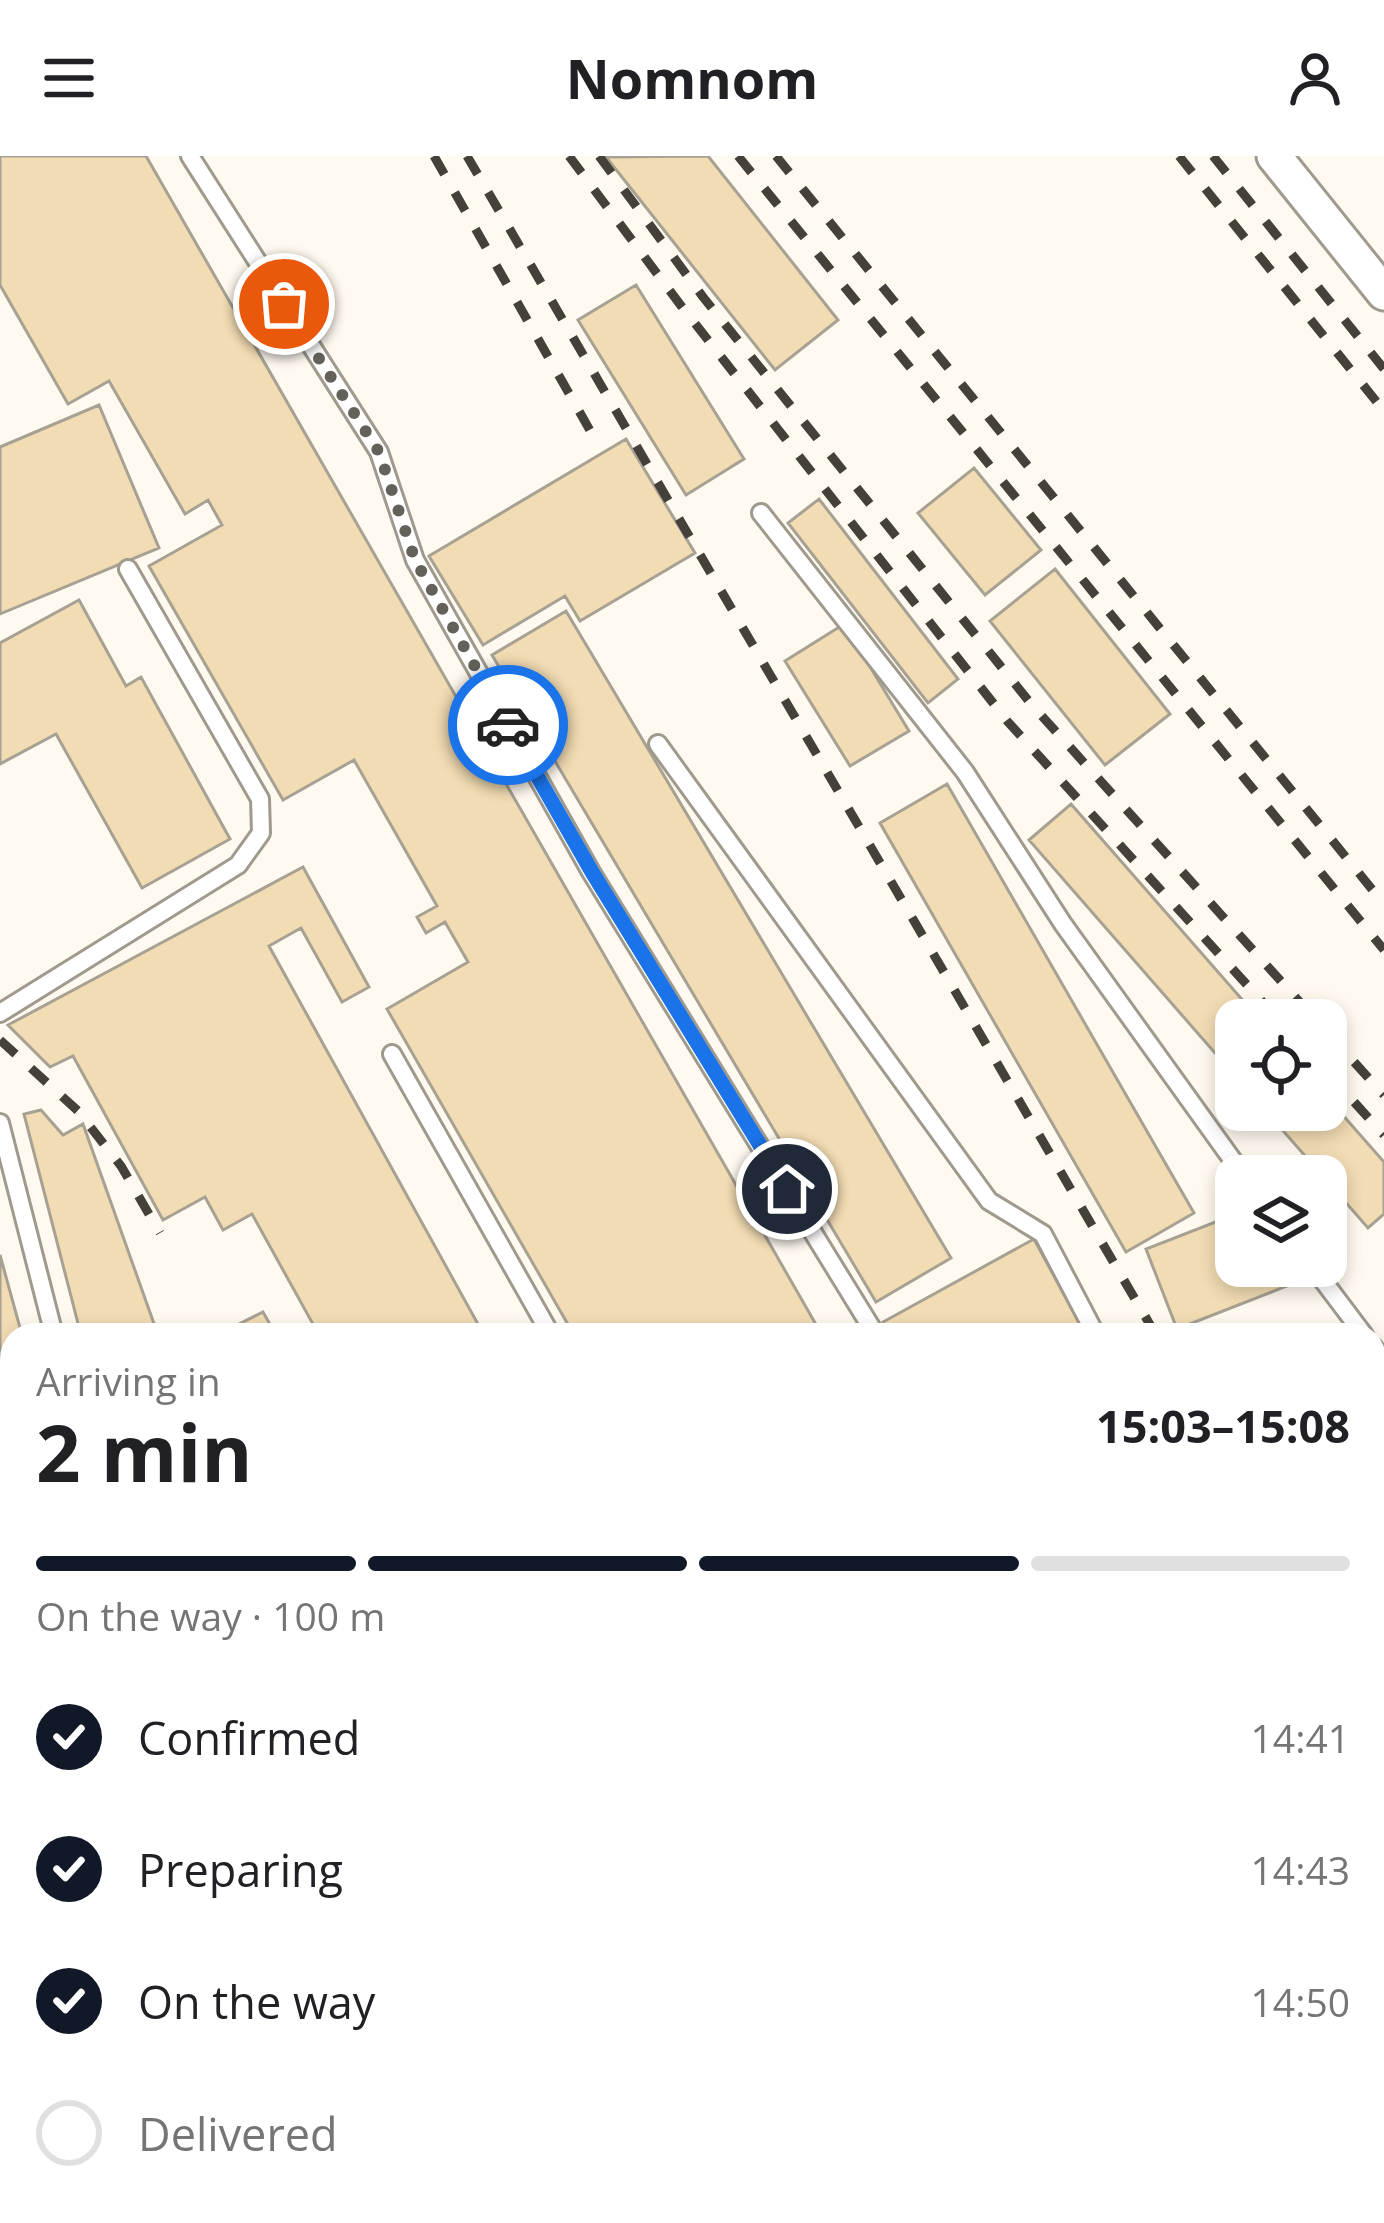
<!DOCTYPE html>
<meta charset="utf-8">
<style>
:root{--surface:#fff;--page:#f6f6f6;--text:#202124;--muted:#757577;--line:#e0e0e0;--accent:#111827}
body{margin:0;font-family:"Open Sans",sans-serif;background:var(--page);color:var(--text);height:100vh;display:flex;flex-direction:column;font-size:45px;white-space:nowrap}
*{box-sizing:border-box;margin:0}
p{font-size:39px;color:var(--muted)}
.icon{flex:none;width:66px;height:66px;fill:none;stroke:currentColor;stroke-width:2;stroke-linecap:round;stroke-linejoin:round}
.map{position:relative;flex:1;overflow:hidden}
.sheet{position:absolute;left:0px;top:1167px;width:1386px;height:900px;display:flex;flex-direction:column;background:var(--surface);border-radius:36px 36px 0 0;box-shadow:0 6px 18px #0003}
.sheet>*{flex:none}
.controls{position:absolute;left:1215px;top:843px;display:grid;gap:24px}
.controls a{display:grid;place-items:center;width:132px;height:132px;border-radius:24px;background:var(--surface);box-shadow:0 6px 18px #0003;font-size:60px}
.pin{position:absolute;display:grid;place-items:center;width:102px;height:102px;color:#fff;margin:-51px;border:6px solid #fff;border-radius:50%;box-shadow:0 3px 12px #0007}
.courier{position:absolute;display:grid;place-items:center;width:120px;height:120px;margin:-60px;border:9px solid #1a73e8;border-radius:50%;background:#fff;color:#222;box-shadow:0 3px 15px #0007}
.overview em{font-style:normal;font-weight:700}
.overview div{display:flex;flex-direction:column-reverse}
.overview{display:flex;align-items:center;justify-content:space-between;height:204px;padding:0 36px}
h1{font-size:78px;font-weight:700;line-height:90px}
.bar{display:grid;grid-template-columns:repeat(4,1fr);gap:18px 12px;align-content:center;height:144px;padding:0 36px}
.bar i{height:15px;border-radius:9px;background:var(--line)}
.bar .current{background:var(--accent)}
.bar p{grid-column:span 4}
ol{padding:0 36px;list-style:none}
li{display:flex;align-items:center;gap:36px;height:132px}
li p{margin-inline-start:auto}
li .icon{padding:12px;border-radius:50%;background:var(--accent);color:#fff;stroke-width:4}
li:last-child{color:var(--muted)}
li i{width:66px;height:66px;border:6px solid var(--line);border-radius:50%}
header{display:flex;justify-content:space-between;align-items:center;height:156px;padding:0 36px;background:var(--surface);font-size:54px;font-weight:700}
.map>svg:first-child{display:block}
</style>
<header><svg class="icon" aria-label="menu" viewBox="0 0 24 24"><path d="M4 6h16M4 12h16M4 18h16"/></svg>Nomnom<svg class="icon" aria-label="person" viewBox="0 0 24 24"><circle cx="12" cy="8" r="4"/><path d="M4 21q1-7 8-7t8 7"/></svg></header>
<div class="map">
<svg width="1384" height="2067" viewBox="0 0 1384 2067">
<rect width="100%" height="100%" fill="#fff9ef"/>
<!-- building -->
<path fill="#f2dcb3" stroke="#a7a194" stroke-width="3" d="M0,0H146L822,1179H574L387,853L468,806L445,766L426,777L417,761L437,750L354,604L283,644L149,410L222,369L208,344L185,358L109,225L68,248L0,129Z
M708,0L838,164L775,214L606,1Z
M636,129L744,303L686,339L578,164Z
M99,249L159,392L0,458V291Z
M626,283L695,397L580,465L565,440L483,489L429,400Z
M974,312L1041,394L985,439L918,357Z
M819,343L958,523L928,547L788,367Z
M1055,413L1170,558L1105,609L990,465Z
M79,444L126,530L141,521L230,683L142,732L56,578L0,608V487Z
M566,455L951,1102L876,1146L492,499Z
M844,468L909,575L850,610L785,505Z
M947,628L1194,1057L1126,1096L880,667Z
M1071,648L1260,864H1236V921L1029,684Z
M303,711L369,831L342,846L301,772L269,790L484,1179H319L252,1058L223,1074L205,1041L163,1064L73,900L50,911L8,869Z
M1326,940L1384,1006V1058L1368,1072L1265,954H1326Z
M41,954L63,979L83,968L158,1179H81L24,958Z
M1236,1058V1110H1285L1292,1128L1177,1173L1146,1093Z
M1034,1083L1086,1179H890L883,1166Z
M0,1099L22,1179H12V1696L0,1674Z
M263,1156L276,1179H217Z
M12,1720V1818L0,1825V1727Z
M1374,1764L1384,1783V1939L1374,1920Z
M6,2022L12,2033V2055H21L0,2067V2025Z
M80,2055H155L133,2067H87Z
M316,2055H504L500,2057L505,2067H323Z
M543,2055H739L745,2067H550Z
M905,2055H970L976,2067H912Z
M1264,2055H1348L1350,2059L1334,2067H1270Z"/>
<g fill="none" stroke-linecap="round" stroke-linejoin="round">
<!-- lane casing -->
<g stroke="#a0998d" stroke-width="22">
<path id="lane" d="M190,0L379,296L415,404L591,716L876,1179
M761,357L965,616L1063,768L1244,1020
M658,588L989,1045L1043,1078L1096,1179
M0,857L238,709L261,677L260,643L128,413
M392,898L551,1179
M0,967L54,1179
M1312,1110L1364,1179
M1374,1192L1384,1205
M0,1993L12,2016
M38,2055L46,2067
M772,2055L780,2067"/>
</g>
<!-- street casing -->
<g stroke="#a0998d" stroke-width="39">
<path id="street" d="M1274,0L1384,137
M1374,1649L1384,1666"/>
</g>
<!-- secondary casing -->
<g stroke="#a0998d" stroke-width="54">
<path id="secondary" d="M0,1936L12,1929"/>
</g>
<!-- lane -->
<use href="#lane" stroke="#fff" stroke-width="16"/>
<!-- street -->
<use href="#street" stroke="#fff" stroke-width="33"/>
<!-- secondary -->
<use href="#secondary" stroke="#fff" stroke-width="48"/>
<!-- rail -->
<path stroke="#44413b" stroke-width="9" stroke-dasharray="21 21" stroke-linecap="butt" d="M434,0L596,285
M467,0L1156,1179
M569,0L682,151L1008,566L1279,864
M599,0L703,141L1032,549L1316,864
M738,0L1384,794
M776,0L1384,748
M1179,0L1384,255
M1213,0L1384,213
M1326,875L1384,939
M0,884L78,955L121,1010L160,1077
M1326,915L1384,979
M1374,1425L1384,1440
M1374,1502L1384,1514
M1374,1570L1384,1587"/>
</g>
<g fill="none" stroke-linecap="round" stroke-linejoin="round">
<!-- done -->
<path stroke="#64615a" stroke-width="12" stroke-dasharray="0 21.6" d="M284,148L379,296L415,404L508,569"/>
<!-- route -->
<path stroke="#1a73e8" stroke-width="15" d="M508,569L592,716L787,1033"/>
</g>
</svg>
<div class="controls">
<a><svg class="icon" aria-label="locate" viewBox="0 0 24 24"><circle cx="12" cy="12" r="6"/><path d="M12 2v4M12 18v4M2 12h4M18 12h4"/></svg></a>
<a><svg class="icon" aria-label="layers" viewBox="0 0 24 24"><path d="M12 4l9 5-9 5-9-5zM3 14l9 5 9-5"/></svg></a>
</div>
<div class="pin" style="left:284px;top:148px;background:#ea580c"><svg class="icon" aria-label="bag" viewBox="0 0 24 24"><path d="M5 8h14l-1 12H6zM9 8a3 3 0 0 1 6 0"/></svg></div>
<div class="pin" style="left:787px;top:1033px;background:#1f2937"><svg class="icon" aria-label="home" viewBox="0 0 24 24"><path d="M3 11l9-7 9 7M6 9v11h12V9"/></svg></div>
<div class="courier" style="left:508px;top:569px"><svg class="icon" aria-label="car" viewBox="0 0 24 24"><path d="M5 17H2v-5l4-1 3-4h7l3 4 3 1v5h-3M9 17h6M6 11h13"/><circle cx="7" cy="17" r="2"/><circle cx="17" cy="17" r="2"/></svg></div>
<section class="sheet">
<div class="overview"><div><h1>2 min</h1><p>Arriving in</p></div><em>15:03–15:08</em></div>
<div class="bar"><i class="current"></i><i class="current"></i><i class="current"></i><i></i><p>On the way · 100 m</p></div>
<ol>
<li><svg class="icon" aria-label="check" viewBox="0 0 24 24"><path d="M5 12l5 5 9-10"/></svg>Confirmed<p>14:41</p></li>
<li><svg class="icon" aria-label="check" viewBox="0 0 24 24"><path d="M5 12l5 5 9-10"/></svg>Preparing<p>14:43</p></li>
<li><svg class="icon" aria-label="check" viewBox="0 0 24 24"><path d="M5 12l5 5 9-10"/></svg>On the way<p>14:50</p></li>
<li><i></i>Delivered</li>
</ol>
</section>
</div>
